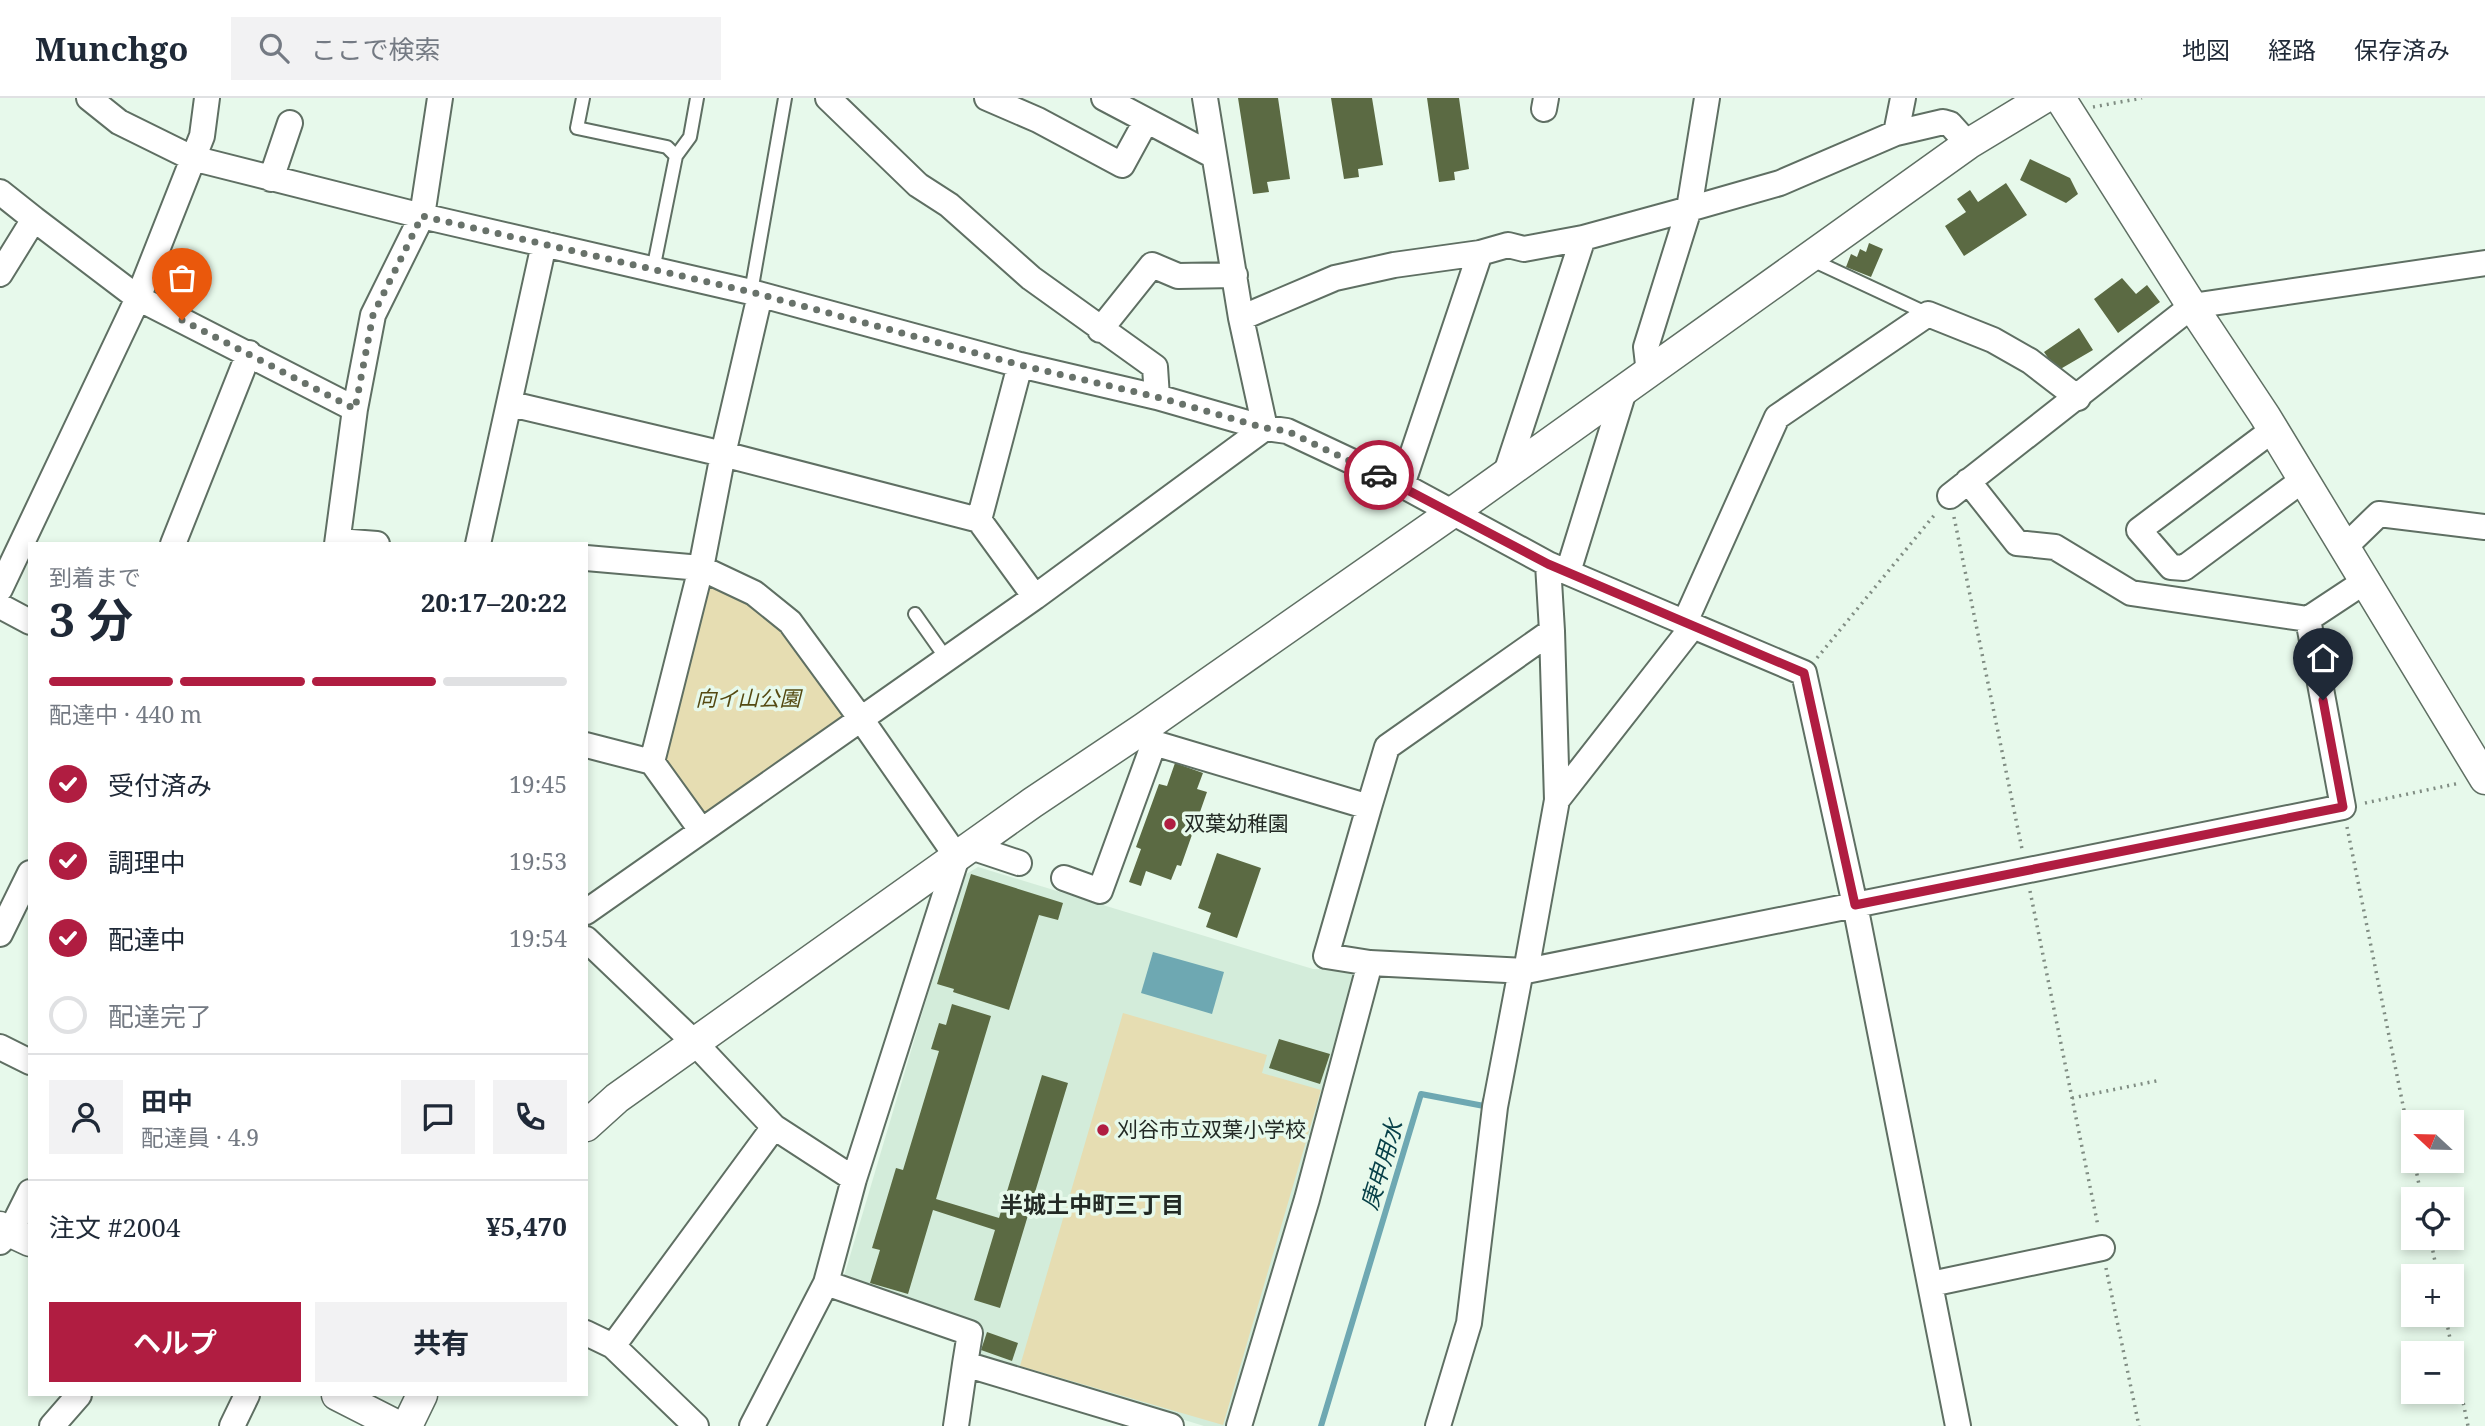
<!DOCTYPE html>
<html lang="ja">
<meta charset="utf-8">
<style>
:root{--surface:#fff;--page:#f2f2f3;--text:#1f2937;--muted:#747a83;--line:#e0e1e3;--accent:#b01d41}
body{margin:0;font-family:"Noto Serif","Noto Sans JP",serif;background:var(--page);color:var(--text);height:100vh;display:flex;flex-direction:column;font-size:26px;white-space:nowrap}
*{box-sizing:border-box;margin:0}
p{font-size:23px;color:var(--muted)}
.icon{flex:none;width:38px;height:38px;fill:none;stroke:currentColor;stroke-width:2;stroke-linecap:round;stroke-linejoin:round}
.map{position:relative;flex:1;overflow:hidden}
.panel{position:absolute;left:28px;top:444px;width:560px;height:854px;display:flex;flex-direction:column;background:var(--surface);border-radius:0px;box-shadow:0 4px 10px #0003}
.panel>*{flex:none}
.needle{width:46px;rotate:292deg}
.buttons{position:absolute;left:2401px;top:1012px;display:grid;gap:14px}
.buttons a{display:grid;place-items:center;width:63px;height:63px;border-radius:0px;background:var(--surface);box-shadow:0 4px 10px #0003;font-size:35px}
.pin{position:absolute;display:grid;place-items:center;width:60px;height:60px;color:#fff;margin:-72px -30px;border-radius:50% 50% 50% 0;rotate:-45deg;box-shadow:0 0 7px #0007}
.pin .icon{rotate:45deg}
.courier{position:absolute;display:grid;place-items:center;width:70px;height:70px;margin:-35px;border:5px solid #b01d41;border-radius:50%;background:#fff;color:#222;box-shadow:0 2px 9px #0007}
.headline em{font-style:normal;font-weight:700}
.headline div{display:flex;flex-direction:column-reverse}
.headline{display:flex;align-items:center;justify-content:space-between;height:119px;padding:0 21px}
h1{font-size:46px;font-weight:700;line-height:52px}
.bar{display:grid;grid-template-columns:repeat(4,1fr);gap:10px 7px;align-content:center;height:84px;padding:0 21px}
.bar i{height:9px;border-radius:5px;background:var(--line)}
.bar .selected{background:var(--accent)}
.bar p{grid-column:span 4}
.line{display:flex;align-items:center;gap:18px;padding:0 21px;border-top:2px solid var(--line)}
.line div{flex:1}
.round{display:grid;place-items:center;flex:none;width:74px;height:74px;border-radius:0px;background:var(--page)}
ol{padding:0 21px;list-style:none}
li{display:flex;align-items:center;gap:21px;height:77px}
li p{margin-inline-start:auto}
li .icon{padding:7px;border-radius:50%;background:var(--accent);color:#fff;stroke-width:4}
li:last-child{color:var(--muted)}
li i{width:38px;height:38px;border:4px solid var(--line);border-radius:50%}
.primary-button{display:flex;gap:14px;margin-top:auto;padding:14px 21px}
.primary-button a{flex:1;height:80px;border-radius:0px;background:var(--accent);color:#fff;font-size:28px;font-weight:700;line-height:80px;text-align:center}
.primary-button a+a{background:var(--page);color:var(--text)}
header{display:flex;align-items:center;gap:42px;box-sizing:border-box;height:98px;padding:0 35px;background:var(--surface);border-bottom:2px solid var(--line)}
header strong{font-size:33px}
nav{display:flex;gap:38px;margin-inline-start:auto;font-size:24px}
.search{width:490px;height:63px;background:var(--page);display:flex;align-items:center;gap:18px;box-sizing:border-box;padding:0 24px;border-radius:0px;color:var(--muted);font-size:26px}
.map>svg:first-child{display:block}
</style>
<header>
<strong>Munchgo</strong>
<div class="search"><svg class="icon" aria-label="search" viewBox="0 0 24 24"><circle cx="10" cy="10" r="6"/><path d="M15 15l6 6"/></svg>ここで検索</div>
<nav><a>地図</a><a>経路</a><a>保存済み</a></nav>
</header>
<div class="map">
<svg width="2485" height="1328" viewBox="0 0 2485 1328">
<rect width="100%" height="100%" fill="#e7f9eb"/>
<!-- built -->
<path fill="#d3ecda" d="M978,769L1313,871L1356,872L1364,878L1229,1328H1204L977,1259L983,1230L842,1185L963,778Z"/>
<!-- green -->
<path fill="#e6ddb2" d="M707,482L751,502L784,532L845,618L703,717L663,662Z
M1123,915L1267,957L1262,975L1321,992L1223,1327L1020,1268Z"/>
<!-- water -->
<path fill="#6ea8b2" d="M1153,854L1224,874L1212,916L1141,895Z"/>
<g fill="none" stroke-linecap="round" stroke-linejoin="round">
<!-- stream -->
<path stroke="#6ea8b2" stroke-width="6" d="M1321,1328L1421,996L1484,1008L1485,1002"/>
</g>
<!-- building -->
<path fill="#5b6a43" d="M1238,0H1278L1290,81L1267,84L1269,94L1253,96Z
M1331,0H1372L1383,67L1358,71L1359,79L1344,81Z
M1427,0H1459L1469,71L1454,74L1455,82L1439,84Z
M2030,61L2070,80L2078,96L2066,105L2020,82Z
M2006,85L2027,117L1964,158L1945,128L1966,114L1957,101L1970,92L1978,104Z
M1869,145L1883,151L1871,179L1846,169L1851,156L1857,159L1860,151L1866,154Z
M2122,180L2136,196L2147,187L2160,204L2118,235L2094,201Z
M2079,230L2093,252L2057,273L2044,254Z
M1175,665L1203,675L1197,691L1207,694L1181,768L1177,767L1171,782L1146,773L1141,788L1129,784L1141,751L1136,749L1159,686L1167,688Z
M1217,755L1261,770L1237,840L1206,829L1211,815L1198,810Z
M971,776L1063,805L1058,822L1039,817L1009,912L953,894L954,891L937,886Z
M952,906L991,918L936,1101L999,1120L1042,977L1068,985L1000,1210L974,1202L995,1132L933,1112L908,1196L870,1185L880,1152L872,1150L896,1070L903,1072L939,953L931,951L939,925L946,927Z
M1279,941L1330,956L1320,986L1269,970Z
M987,1234L1018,1245L1012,1263L981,1252Z"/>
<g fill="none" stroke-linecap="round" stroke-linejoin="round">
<!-- service casing -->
<g stroke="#5f6f63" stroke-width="16">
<path id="service" d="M583,0L577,30L667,49L676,58
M1810,161L1928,216
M653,172L676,58L690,39L697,0
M751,194L785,0
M915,516L946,560"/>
</g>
<!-- minor casing -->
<g stroke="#5f6f63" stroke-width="28">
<path id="minor" d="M89,0L119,24L192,60L422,118L751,194L1020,267L1157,299L1265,330L1241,220L1205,0
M828,0L918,87L949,107L1031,180L1155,269L1157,299
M987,0L1038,22L1122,67L1146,23
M1104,0L1214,58
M1544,11L1546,0
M1896,35L1903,0
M271,81L290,25
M0,94L34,121L0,176
M34,121L138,200L355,311
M1241,220L1335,180L1394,167L1480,155L1508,147L1524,151L1583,140L1689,111L1780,85L1896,35L1943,24L1950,26L1968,46
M1100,232L1152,167L1178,178L1235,177
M1649,275L1646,249L1689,111L1707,0
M511,306L723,356L979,422L1035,499
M2274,331L2139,432L2171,469L2184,470L2304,381
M1506,375L1583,140
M1968,383L2017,445L2055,449L2131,495L2308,521
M1402,387L1480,155
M1950,398L2192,208L2485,165
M979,422L1020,267
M338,443L377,446
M173,446L249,255
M337,446L355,311L373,217L422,118L440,0
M478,446L544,146
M2346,448L2379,416L2485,429
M586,460L701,470L754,495L790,524L861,621L586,814
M1548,466L1552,533
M1568,474L1624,293
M0,491L138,200L202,38L207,0
M0,508L30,524
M1685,524L1777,319L1928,216L1993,242L2030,263L2078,300
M1144,630L1154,645L1369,709L1326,858L1370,865L1526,873L2343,709L2308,521L2367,482
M586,647L652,664L701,732
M652,664L701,470L723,356L760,197
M1369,709L1387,649L1552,533L1557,702
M971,749L1019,765
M1064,780L1100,793L1154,645
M0,836L30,775
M586,841L695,945L774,1029L854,1081
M1526,873L1557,702L1693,528L1804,575L1855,807L1958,1328
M0,949L30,964
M0,1144L10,1134L30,1094
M1931,1186L2102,1150
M586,1235L613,1248L696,1328
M613,1248L774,1029
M52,1328L79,1297
M232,1328L247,1297
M752,1328L826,1185
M956,1328L965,1266
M1171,1328L965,1266L970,1235L826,1185L854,1081L957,759L861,621L1035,499L1265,330L1287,333L1402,387L1548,466L1693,528
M1239,1328L1307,1101L1370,865
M1438,1328L1469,1225L1495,1009L1521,872"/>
</g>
<!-- tertiary casing -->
<g stroke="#5f6f63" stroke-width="33">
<path id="tertiary" d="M2060,0L2192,208L2265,318L2485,681
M586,1028L617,1000L1032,705L1144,630L1453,414L1968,46L2044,0
M0,1129L30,1143
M337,1297L398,1328
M407,1328L422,1297"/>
</g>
<!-- path -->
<path stroke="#808d83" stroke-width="3.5" stroke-dasharray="2 5" stroke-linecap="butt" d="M2093,9L2142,0
M1954,419L2022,751
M1817,560L1936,415
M2365,705L2460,685
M2347,729L2413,1057
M2030,793L2098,1128
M2072,1000L2161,982
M2414,1062L2422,1101
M2430,1139L2438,1178
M2106,1170L2139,1328
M2445,1216L2468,1328"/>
<!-- service -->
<use href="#service" stroke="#fff" stroke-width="12"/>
<!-- minor -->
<use href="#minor" stroke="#fff" stroke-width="24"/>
<!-- tertiary -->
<use href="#tertiary" stroke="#fff" stroke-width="30"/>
</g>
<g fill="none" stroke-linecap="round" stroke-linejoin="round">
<!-- done -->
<path stroke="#68726a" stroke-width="7" stroke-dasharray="0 12.6" d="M182,222L355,311L373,217L422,118L751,194L1020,267L1157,299L1265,330L1287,333L1379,377"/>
<!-- route -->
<path stroke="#b01d41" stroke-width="9" d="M1379,377L1548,466L1804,575L1855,807L2343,709L2323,602"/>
</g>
<!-- markers -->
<g fill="#b01d41" stroke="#e7f9eb" stroke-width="2.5">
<circle cx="1170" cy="726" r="7"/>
<circle cx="1103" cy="1032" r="7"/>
</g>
<g text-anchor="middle" stroke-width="7" stroke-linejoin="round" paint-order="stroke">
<!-- park labels -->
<g font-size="21" font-style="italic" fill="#544911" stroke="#e7f9eb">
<text x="748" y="608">向イ山公園</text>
</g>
<!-- poi labels -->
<g font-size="21" fill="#232a25" stroke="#e7f9eb" text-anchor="start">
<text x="1184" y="733">双葉幼稚園</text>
<text x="1117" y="1039">刈谷市立双葉小学校</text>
</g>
<!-- water labels -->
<g font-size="23" font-style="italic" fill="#074048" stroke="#e7f9eb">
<text transform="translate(1382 1067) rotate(-73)" y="8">庚申用水</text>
</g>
<!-- neighbourhood labels -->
<g font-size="23" font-weight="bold" fill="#232a25" stroke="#e7f9eb">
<text x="1092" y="1115">半城土中町三丁目</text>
</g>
</g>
</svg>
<div class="buttons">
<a><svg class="needle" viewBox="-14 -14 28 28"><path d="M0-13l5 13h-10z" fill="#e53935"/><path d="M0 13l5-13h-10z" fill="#747a83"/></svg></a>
<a><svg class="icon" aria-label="locate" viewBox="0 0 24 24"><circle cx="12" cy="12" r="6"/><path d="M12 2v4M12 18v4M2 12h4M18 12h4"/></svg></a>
<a>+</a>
<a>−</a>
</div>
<div class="pin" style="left:182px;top:222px;background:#ea580c"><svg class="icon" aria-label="bag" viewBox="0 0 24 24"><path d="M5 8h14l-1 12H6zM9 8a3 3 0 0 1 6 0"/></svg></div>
<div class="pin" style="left:2323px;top:602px;background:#1f2937"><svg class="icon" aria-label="home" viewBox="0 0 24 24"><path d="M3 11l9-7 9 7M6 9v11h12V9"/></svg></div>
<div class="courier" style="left:1379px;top:377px"><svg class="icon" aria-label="car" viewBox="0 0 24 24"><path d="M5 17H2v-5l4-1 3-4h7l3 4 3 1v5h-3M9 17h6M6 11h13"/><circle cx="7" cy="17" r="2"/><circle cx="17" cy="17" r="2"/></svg></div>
<section class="panel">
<div class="headline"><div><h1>3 分</h1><p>到着まで</p></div><em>20:17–20:22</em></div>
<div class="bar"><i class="selected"></i><i class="selected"></i><i class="selected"></i><i></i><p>配達中 · 440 m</p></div>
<ol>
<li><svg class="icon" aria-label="check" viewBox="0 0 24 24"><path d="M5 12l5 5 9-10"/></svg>受付済み<p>19:45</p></li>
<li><svg class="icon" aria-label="check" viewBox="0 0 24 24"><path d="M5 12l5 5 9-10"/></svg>調理中<p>19:53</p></li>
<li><svg class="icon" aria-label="check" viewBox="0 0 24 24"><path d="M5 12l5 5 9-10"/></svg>配達中<p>19:54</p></li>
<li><i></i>配達完了</li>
</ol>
<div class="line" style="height:126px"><a class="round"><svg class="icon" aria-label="person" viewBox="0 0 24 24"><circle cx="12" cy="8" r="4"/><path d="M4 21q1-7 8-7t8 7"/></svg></a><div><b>田中</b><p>配達員 · 4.9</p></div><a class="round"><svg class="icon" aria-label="chat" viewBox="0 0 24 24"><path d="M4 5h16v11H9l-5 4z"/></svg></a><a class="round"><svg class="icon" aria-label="phone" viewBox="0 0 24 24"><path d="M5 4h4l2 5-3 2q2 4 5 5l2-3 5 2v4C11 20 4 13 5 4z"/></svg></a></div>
<div class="line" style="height:91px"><div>注文 #2004</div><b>¥5,470</b></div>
<div class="primary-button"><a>ヘルプ</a><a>共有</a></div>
</section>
</div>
